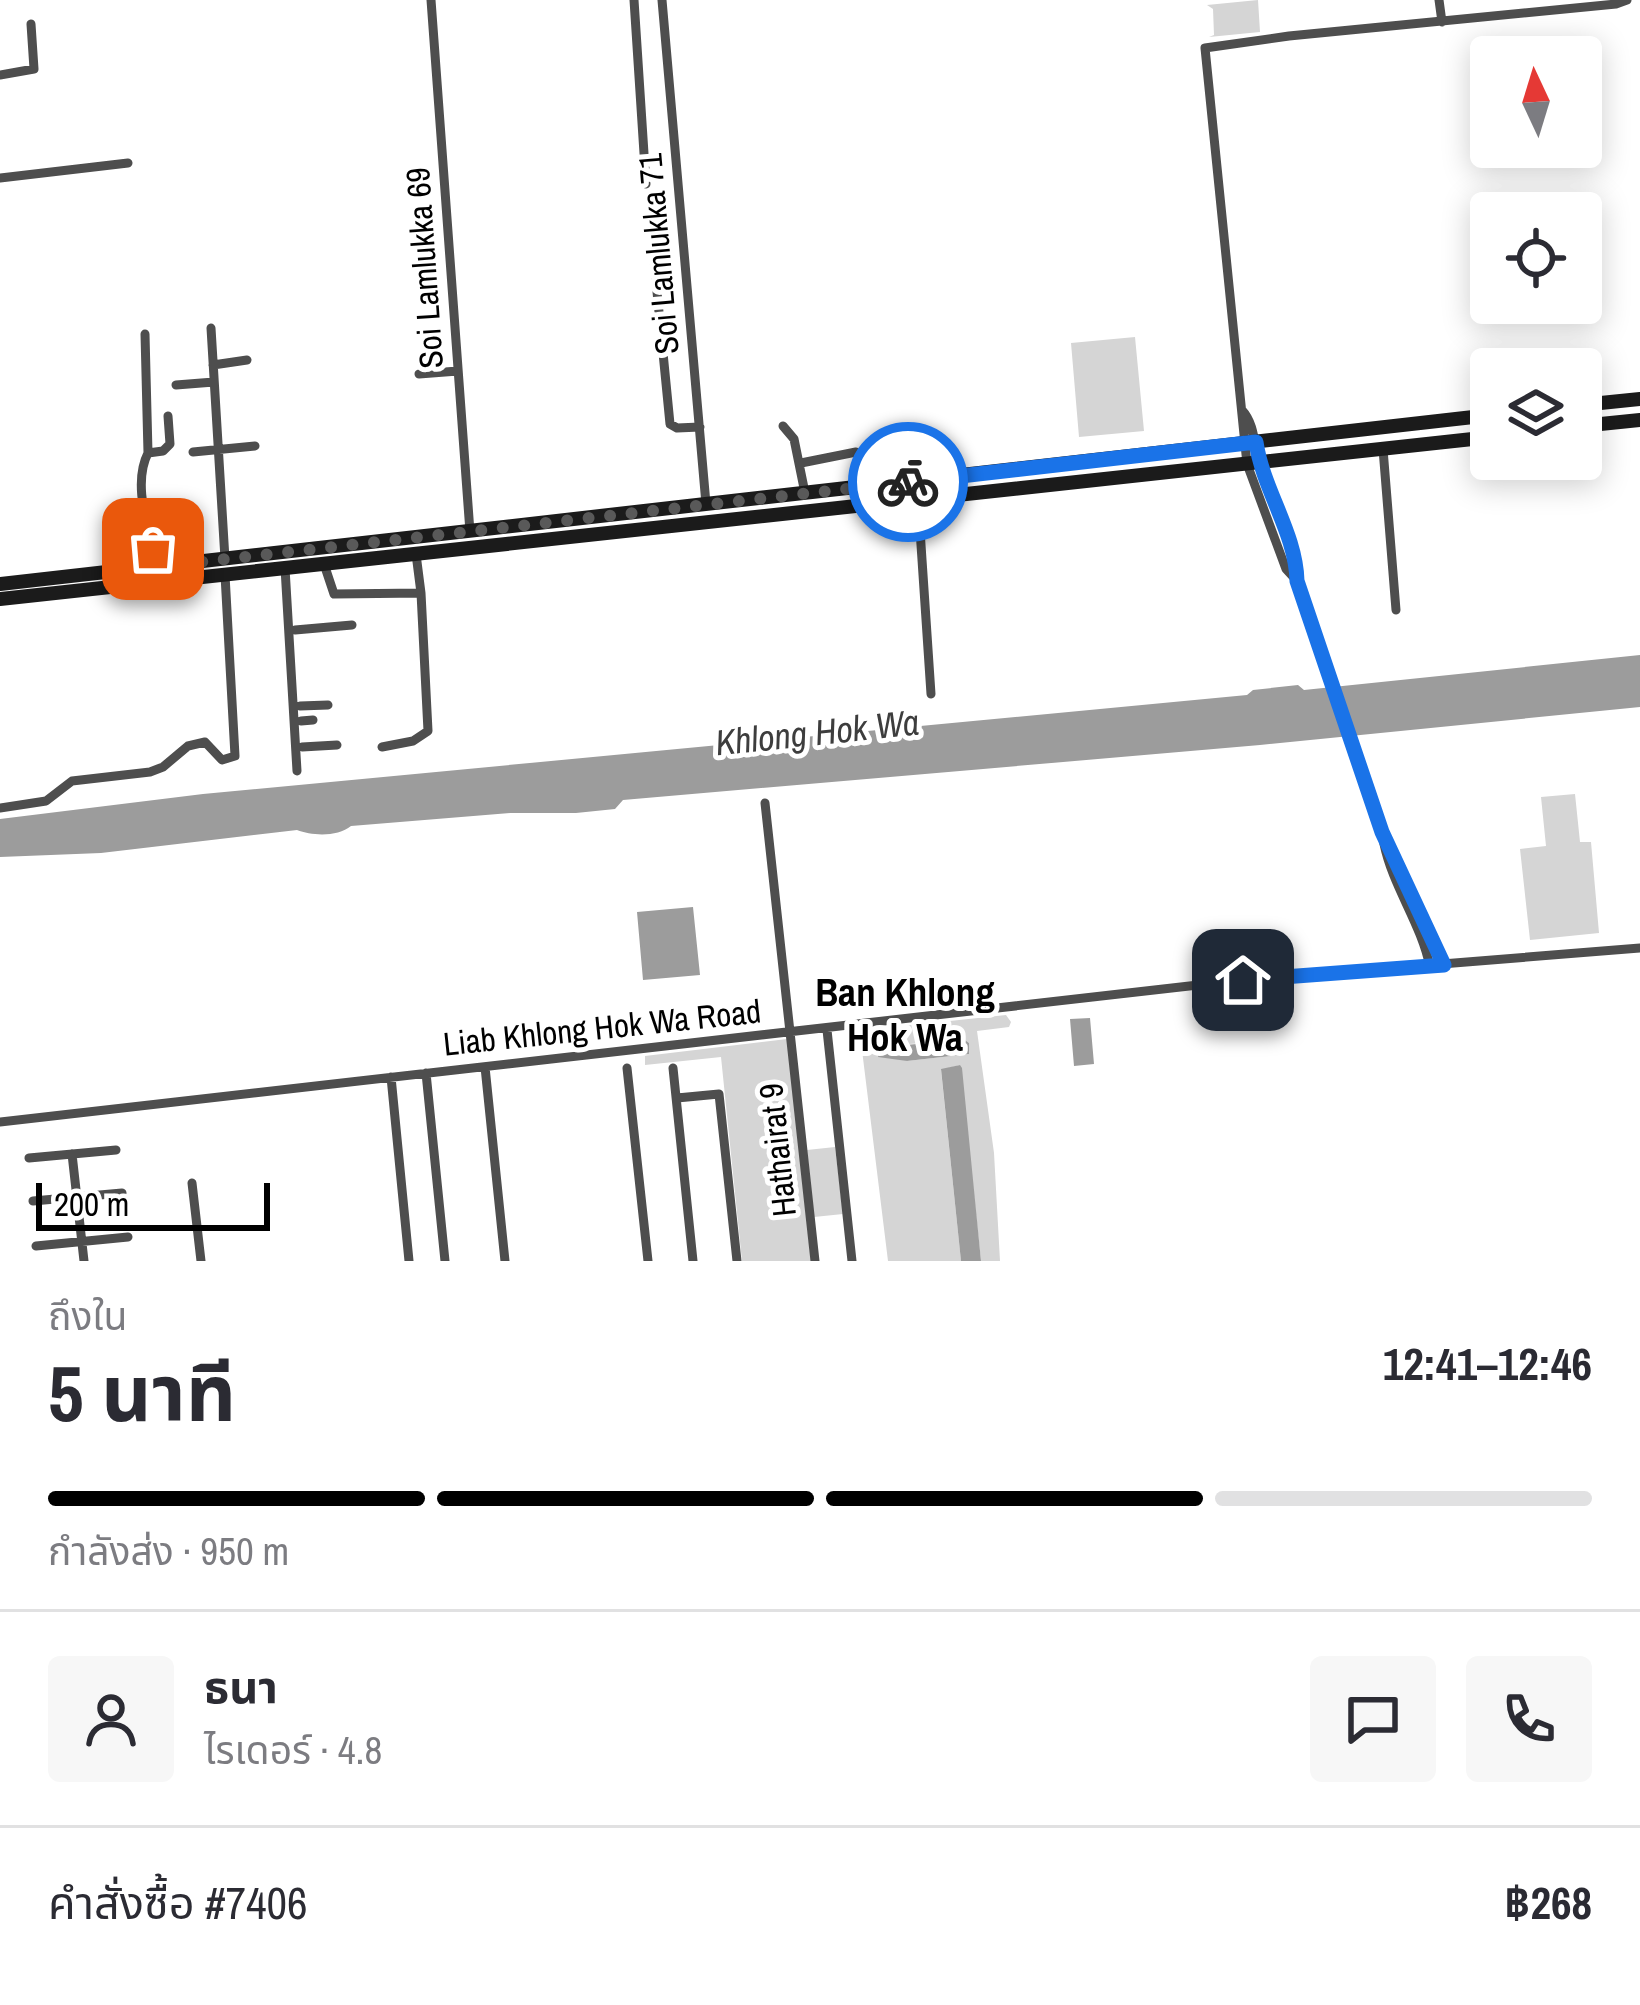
<!DOCTYPE html>
<html lang="th">
<meta charset="utf-8">
<style>
:root{--surface:#fff;--page:#f7f7f7;--text:#2b2b33;--muted:#7c7c81;--line:#e1e1e2;--accent:#000}
body{margin:0;font-family:"Archivo Narrow","Noto Sans Thai",sans-serif;background:var(--page);color:var(--text);height:100vh;display:flex;flex-direction:column;font-size:45px;white-space:nowrap}
*{box-sizing:border-box;margin:0}
p{font-size:39px;color:var(--muted)}
.icon{flex:none;width:66px;height:66px;fill:none;stroke:currentColor;stroke-width:2;stroke-linecap:round;stroke-linejoin:round}
.map{position:relative;height:1261px;overflow:hidden}
.details{display:flex;flex-direction:column;background:var(--surface);flex:1}
.details>*{flex:none}
.needle{width:78px;rotate:356deg}
.tools{position:absolute;left:1470px;top:36px;display:grid;gap:24px}
.tools a{display:grid;place-items:center;width:132px;height:132px;border-radius:12px;background:var(--surface);box-shadow:0 6px 30px #0003;font-size:60px}
.scale{position:absolute;left:36px;bottom:30px;width:234px;box-sizing:border-box;padding-left:12px;border:6px solid #000;border-top:0;font-size:33px;line-height:42px;white-space:nowrap;color:#000;-webkit-text-stroke:9px #fff;paint-order:stroke}
.pin{position:absolute;display:grid;place-items:center;width:102px;height:102px;color:#fff;margin:-51px;border-radius:24px;box-shadow:0 6px 18px #0006}
.courier{position:absolute;display:grid;place-items:center;width:120px;height:120px;margin:-60px;border:9px solid #1a73e8;border-radius:50%;background:#fff;color:#222;box-shadow:0 3px 15px #0007}
.head em{font-style:normal;font-weight:700}
.head div{display:flex;flex-direction:column-reverse}
.head{display:flex;align-items:center;justify-content:space-between;height:204px;padding:0 48px}
h1{font-size:78px;font-weight:700;line-height:90px}
.bar{display:grid;grid-template-columns:repeat(4,1fr);gap:18px 12px;align-content:center;height:144px;padding:0 48px}
.bar i{height:15px;border-radius:9px;background:var(--line)}
.bar .selected{background:var(--accent)}
.bar p{grid-column:span 4}
.line{display:flex;align-items:center;gap:30px;padding:0 48px;border-top:3px solid var(--line)}
.line div{flex:1}
.round{display:grid;place-items:center;flex:none;width:126px;height:126px;border-radius:12px;background:var(--page)}
.map>svg:first-child{display:block}
</style>
<div class="map">
<svg width="1640" height="1261" viewBox="0 0 1640 1261">
<rect width="100%" height="100%" fill="#fff"/>
<!-- green -->
<path fill="#d5d5d5" fill-rule="evenodd" d="M1258,0L1260,32L1209,37L1214,35L1213,9L1207,5Z
M1135,337L1144,431L1079,437L1071,343Z
M1575,794L1580,842H1591L1599,933L1530,940L1520,849L1546,846L1541,797Z
M1006,1015L1011,1022L1009,1027L977,1031L994,1153L1000,1261H981L960,1065L941,1070L961,1261H888L862,1050H849L848,1039L856,1037V1031ZM965,1040L969,1043V1054L907,1061L881,1046Z
M787,1039L811,1261H742L721,1057L645,1065V1056Z
M835,1147L843,1214L814,1217L807,1150Z"/>
<!-- water -->
<path fill="#9c9c9c" d="M1640,655V707L1260,745L623,800L615,809L576,813H510L351,826C338,837 312,836 297,830L101,853L0,857V819L203,794L1247,695L1253,690L1298,685L1304,690Z
M693,907L700,975L643,980L637,912Z
M1090,1018L1094,1064L1074,1066L1070,1019Z
M965,1040L969,1043V1054L907,1061L878,1057L881,1047Z
M960,1065L962,1068L981,1261H961L941,1069Z"/>
<g fill="none" stroke-linecap="round" stroke-linejoin="round">
<!-- minor -->
<path stroke="#4e4e4e" stroke-width="9" d="M431,0L470,532
M634,0L646,184
M662,0L706,504
M1439,0L1442,22
M0,75L34,69L31,24
M0,178L128,163
M653,251L670,424L677,428L700,427
M211,328L225,559
M145,334L148,453C131,486 151,534 156,567
M213,365L247,360
M419,374L458,371
M176,385L214,382
M1242,410C1255,424 1254,445 1259,463C1269,502 1296,540 1297,581L1382,832L1444,966
M783,426L794,439L805,493
M1383,449L1396,610
M193,452L255,446
M148,453L163,451L170,444L168,416
M801,463L856,452
M918,500L931,694
M416,554L421,593
M324,564L334,594L421,593L428,731L413,741L382,747
M285,568L297,771
M1297,581L1286,569L1247,464L1205,48L1289,36L1616,4L1627,0
M295,630L352,625
M300,706L328,705
M301,721L313,720
M302,747L337,745
M765,803L815,1261
M0,808L46,801L72,781L150,772L163,767L188,746L205,742L222,760L235,756L225,575
M1384,844C1393,887 1421,923 1430,967
M827,1030L852,1261
M485,1067L505,1261
M627,1068L648,1261
M673,1068L693,1261
M426,1073L445,1261
M391,1077L409,1261
M677,1098L719,1094L737,1261
M0,1122L1242,980L1640,948
M72,1154L84,1261
M29,1158L116,1150
M192,1183L201,1261
M33,1201L122,1193
M36,1246L128,1237"/>
<!-- secondary -->
<path stroke="#1b1b1b" stroke-width="14" d="M1581,405L1640,399
M1581,426L1640,420
M0,584L1491,415
M0,599L1491,437"/>
</g>
<g fill="none" stroke-linecap="round" stroke-linejoin="round">
<!-- done -->
<path stroke="#595959" stroke-width="12" stroke-dasharray="0 21.6" d="M153,549L156,567L908,482"/>
<!-- route -->
<path stroke="#1a73e8" stroke-width="15" d="M908,482L1256,442C1263,490 1296,533 1297,581L1382,832L1444,965L1243,980"/>
</g>
<g text-anchor="middle" stroke-width="10" stroke-linejoin="round" paint-order="stroke">
<!-- street labels -->
<g font-size="33" fill="#000" stroke="#fff">
<text transform="translate(658 254) rotate(-95)" y="12">Soi Lamlukka 71</text>
<text transform="translate(424 268) rotate(-94)" y="12">Soi Lamlukka 69</text>
<text transform="translate(602 1027) rotate(-6)" y="12">Liab Khlong Hok Wa Road</text>
<text transform="translate(777 1150) rotate(-96)" y="12">Hathairat 9</text>
</g>
<!-- water labels -->
<g font-size="36" font-style="italic" fill="#3d3d3d" stroke="#fff">
<text transform="translate(817 732) rotate(-6)" y="13">Khlong Hok Wa</text>
</g>
<!-- quarter labels -->
<g font-size="39" font-weight="bold" fill="#000" stroke="#fff">
<text x="905" y="1006">Ban Khlong<tspan x="905" dy="45">Hok Wa</tspan></text>
</g>
</g>
</svg>
<div class="tools">
<a><svg class="needle" viewBox="-14 -14 28 28"><path d="M0-13l5 13h-10z" fill="#e53935"/><path d="M0 13l5-13h-10z" fill="#7c7c81"/></svg></a>
<a><svg class="icon" aria-label="locate" viewBox="0 0 24 24"><circle cx="12" cy="12" r="6"/><path d="M12 2v4M12 18v4M2 12h4M18 12h4"/></svg></a>
<a><svg class="icon" aria-label="layers" viewBox="0 0 24 24"><path d="M12 4l9 5-9 5-9-5zM3 14l9 5 9-5"/></svg></a>
</div>
<div class="scale">200 m</div>
<div class="pin" style="left:153px;top:549px;background:#ea580c"><svg class="icon" aria-label="bag" viewBox="0 0 24 24"><path d="M5 8h14l-1 12H6zM9 8a3 3 0 0 1 6 0"/></svg></div>
<div class="pin" style="left:1243px;top:980px;background:#1f2937"><svg class="icon" aria-label="home" viewBox="0 0 24 24"><path d="M3 11l9-7 9 7M6 9v11h12V9"/></svg></div>
<div class="courier" style="left:908px;top:482px"><svg class="icon" aria-label="bike" viewBox="0 0 24 24"><circle cx="6" cy="16" r="4"/><circle cx="18" cy="16" r="4"/><path d="M6 16l4-8h5l3 8M10 8l3 8H6M13 5h3"/></svg></div>
</div>
<section class="details">
<div class="head"><div><h1>5 นาที</h1><p>ถึงใน</p></div><em>12:41–12:46</em></div>
<div class="bar"><i class="selected"></i><i class="selected"></i><i class="selected"></i><i></i><p>กำลังส่ง · 950 m</p></div>
<div class="line" style="height:216px"><a class="round"><svg class="icon" aria-label="person" viewBox="0 0 24 24"><circle cx="12" cy="8" r="4"/><path d="M4 21q1-7 8-7t8 7"/></svg></a><div><b>ธนา</b><p>ไรเดอร์ · 4.8</p></div><a class="round"><svg class="icon" aria-label="chat" viewBox="0 0 24 24"><path d="M4 5h16v11H9l-5 4z"/></svg></a><a class="round"><svg class="icon" aria-label="phone" viewBox="0 0 24 24"><path d="M5 4h4l2 5-3 2q2 4 5 5l2-3 5 2v4C11 20 4 13 5 4z"/></svg></a></div>
<div class="line" style="height:156px"><div>คำสั่งซื้อ #7406</div><b>฿268</b></div>
</section>
